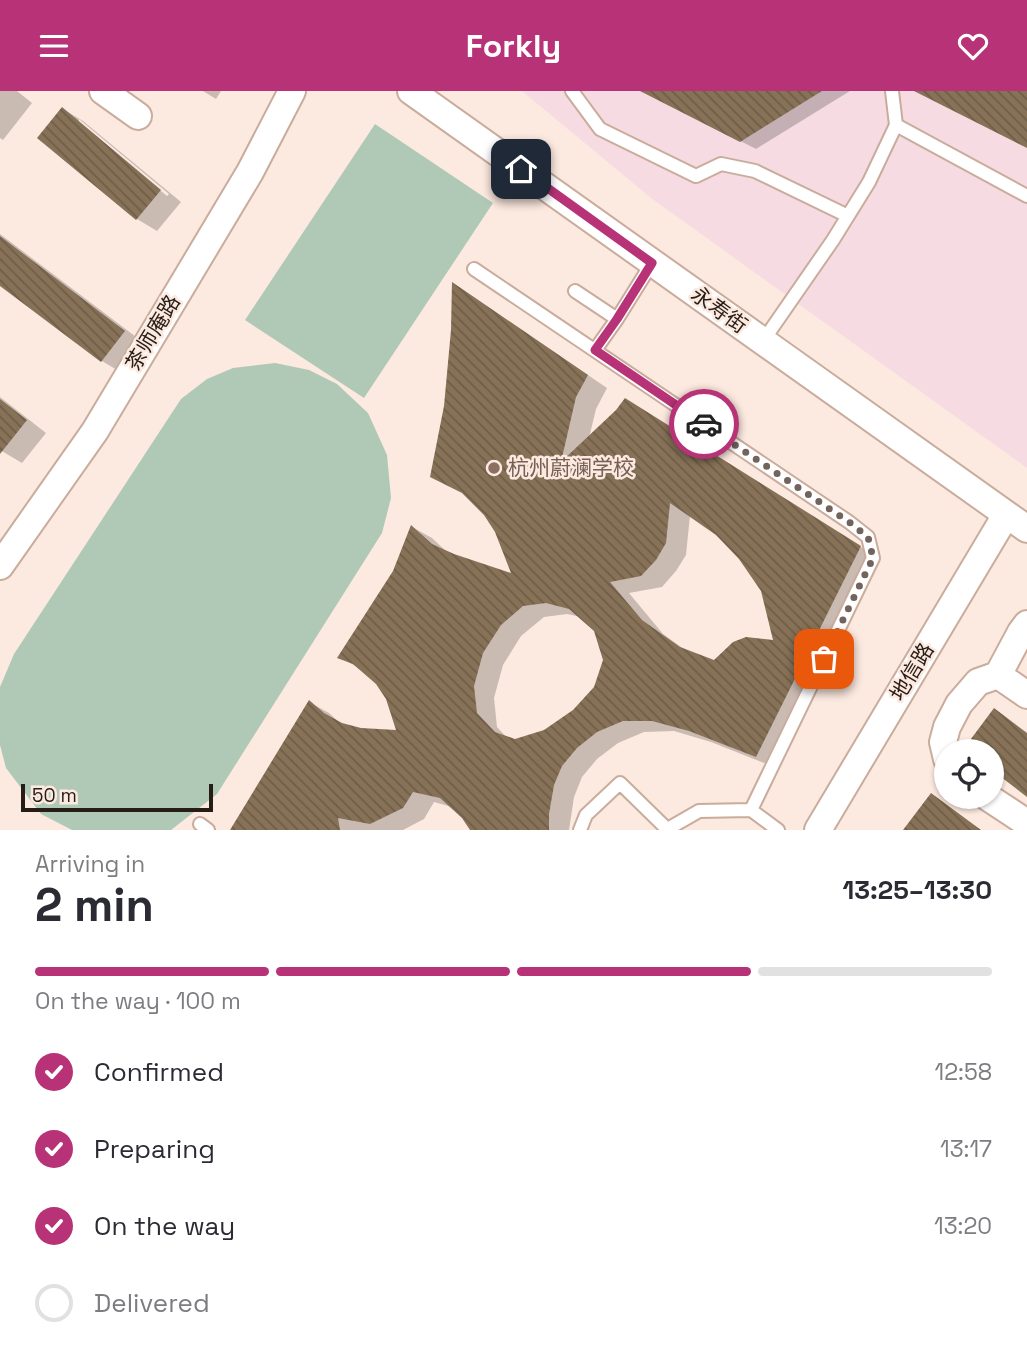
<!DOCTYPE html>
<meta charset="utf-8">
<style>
:root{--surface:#fff;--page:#f7f7f7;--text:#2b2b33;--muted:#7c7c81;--line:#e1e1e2;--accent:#b73276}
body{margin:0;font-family:"Space Grotesk","Noto Sans SC",sans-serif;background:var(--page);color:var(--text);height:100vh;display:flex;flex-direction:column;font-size:26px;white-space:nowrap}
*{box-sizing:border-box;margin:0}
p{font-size:23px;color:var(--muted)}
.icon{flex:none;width:38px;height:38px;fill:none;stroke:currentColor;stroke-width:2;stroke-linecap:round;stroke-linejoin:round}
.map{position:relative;height:739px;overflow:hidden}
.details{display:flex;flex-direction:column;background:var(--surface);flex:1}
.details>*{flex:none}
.controls{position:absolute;left:934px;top:648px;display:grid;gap:14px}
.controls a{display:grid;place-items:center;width:70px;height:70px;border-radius:50%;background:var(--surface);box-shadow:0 2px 5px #0004;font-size:35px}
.scale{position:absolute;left:21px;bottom:18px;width:192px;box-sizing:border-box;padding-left:7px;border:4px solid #271d17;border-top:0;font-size:19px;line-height:24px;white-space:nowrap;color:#271d17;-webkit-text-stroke:5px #fce9df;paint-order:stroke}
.pin{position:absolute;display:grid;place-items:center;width:60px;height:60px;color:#fff;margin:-30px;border-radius:14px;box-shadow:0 4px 10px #0006}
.courier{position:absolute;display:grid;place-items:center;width:70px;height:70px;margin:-35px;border:5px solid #b73276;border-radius:50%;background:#fff;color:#222;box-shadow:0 2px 9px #0007}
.overview em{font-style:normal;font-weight:600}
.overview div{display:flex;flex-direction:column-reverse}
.overview{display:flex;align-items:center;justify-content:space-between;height:119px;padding:0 35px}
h1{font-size:46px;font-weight:600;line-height:52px}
.bar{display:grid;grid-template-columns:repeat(4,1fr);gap:10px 7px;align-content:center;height:84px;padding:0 35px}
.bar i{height:9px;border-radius:5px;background:var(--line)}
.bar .active{background:var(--accent)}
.bar p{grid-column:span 4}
ol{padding:0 35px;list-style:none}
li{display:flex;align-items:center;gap:21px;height:77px}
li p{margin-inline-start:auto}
li .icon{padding:7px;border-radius:50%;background:var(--accent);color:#fff;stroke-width:4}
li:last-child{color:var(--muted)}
li i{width:38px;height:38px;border:4px solid var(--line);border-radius:50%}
header{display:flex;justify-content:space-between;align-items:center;height:91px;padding:0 35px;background:var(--accent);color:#fff;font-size:32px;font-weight:600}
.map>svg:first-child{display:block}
</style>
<header><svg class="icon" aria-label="menu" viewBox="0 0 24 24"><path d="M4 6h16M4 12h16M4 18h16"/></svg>Forkly<svg class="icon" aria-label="heart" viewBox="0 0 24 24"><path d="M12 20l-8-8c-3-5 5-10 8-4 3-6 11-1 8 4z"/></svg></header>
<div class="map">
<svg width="1027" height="739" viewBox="0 0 1027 739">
<defs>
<pattern id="building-back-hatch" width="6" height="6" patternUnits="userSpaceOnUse" patternTransform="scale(1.75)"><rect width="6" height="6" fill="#877258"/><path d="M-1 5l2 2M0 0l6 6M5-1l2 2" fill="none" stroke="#6e5d48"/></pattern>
</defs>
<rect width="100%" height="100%" fill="#fce9df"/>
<!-- commercial -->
<path fill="#f6dce2" d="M522,0H1027V377L651,107Z"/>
<!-- park -->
<path fill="#b0c9b7" d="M375,33L493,112L364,307L245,229Z
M275,272L309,279L337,293L368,322L387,364L391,407L382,442L217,703L171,739H72L41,723L6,677L0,654V596L14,563L181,308L207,288L233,277Z"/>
<!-- shadow -->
<path fill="#0003" fill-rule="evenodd" d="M0,0H17L32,12L3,49L0,47Z
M203,0H221L216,8Z
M642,0H850L756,58Z
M63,18L83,30L181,111L157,140L137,128ZM79,28L169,103L167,105L79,32Z
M0,143L144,252L122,282L102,270L0,193Z
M453,194L472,205L607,297L596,318L589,347L646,321L880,468L777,677L711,651L674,640L644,641L618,652L597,668L582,686L574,706L569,739H472L464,726L452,716L434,711L424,728L403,739H237L234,737L309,611L329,622L342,634L361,639L398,640L387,607L377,591L362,579L340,566L395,481L412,436L432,447L448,462L514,485L445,315L453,239ZM690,424L717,443L740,467L762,499L775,551L715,571L688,561L663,543L629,502L662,496L676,480L686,464ZM567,523L581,526L596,539L605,569L595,597L574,620L545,641L515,650L508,648L497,636L494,607L503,574L521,545L544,526Z
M0,306L46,342L22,372L0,359Z"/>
<!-- building -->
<path fill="url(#building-back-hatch)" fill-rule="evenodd" d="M640,0H822L740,51Z
M914,0H1027V57Z
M62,16L161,99L136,129L37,47Z
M0,145L125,240L101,271L0,195Z
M452,191L588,284L576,306L561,371L616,319L625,307L861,455L756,666L689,640L652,630H623L597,641L577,657L562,675L554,694L549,723V739H470L462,727L440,707L413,701L403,717L370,733L338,727L340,739H230L309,609L324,622L342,632L361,637L396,639L386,608L376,593L353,573L337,567L393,480L411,434L432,453L454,463L511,482L495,441L484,424L462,402L430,386L444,315L451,239ZM670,412L716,444L739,468L761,500L773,549L746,546L733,551L714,569L680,556L642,529L610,491L641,485L656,469L666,452ZM546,512L569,518L594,540L603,569L594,596L573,619L544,639L515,648L495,641L477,622L474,595L483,562L501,534L523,515Z
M0,308L27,329L0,363Z
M994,617L1027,642V706L992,679V660H962Z
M931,702L981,739H903Z"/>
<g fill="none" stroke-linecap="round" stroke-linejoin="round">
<!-- service casing -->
<g stroke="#c9ac9c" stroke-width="16">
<path id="service" d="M572,0L600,38L696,85L721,73L755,80L848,125
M896,34L1027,105
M474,178L849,431L868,446L873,467L751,719
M575,200L617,228L652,172
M763,250L833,149L869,91L896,34L892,0
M595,259L617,228
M200,733L208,739
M580,739L586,724L620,692L667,738
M666,739L699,720L751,719L778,739"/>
</g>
<!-- minor casing -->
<g stroke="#c9ac9c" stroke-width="30">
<path id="minor" d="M103,0L138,25
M411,0L1027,438
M0,475L95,340L250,81L292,0
M998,584L1021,541L1027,533
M947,668L943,651L947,636L959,613L978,591L998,584L1027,604
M986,705L1027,732
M818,739L1006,424"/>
</g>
<!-- service -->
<use href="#service" stroke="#fff" stroke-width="12"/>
<!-- minor -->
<use href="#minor" stroke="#fff" stroke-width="26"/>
</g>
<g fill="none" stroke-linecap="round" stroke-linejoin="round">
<!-- done -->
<path stroke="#72645d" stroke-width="7" stroke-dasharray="0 12.6" d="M704,333L849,431L868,446L873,467L824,568"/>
<!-- route -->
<path stroke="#b73276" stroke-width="9" d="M521,78L652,172L617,228L595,259L704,333"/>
</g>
<!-- markers -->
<circle fill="#8d6e63" stroke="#fce9df" stroke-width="2.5" cx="494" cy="377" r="7"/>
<g text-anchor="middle" stroke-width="5" stroke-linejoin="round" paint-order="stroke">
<!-- street labels -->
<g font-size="21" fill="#271d17" stroke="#fce9df">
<text transform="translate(719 219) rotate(36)" y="7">永寿街</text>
<text transform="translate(153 242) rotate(-59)" y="7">茶师庵路</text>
<text transform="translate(912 581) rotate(-59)" y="7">地信路</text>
</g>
<!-- education labels -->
<g font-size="21" fill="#785e54" stroke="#fce9df" text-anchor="start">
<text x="508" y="384">杭州蔚澜学校</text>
</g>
</g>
</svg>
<div class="controls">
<a><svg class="icon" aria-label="locate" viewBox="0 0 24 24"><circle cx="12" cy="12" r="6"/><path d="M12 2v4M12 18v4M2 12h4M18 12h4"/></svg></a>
</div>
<div class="scale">50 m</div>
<div class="pin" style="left:824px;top:568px;background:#ea580c"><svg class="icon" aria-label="bag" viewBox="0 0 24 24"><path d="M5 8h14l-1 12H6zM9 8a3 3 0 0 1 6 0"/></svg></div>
<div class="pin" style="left:521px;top:78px;background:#1f2937"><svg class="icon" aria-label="home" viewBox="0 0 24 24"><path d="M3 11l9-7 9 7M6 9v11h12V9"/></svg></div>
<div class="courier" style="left:704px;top:333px"><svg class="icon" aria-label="car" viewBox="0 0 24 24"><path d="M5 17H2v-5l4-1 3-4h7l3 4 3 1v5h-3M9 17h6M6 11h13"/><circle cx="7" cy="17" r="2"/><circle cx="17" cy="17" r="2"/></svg></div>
</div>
<section class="details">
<div class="overview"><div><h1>2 min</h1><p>Arriving in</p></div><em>13:25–13:30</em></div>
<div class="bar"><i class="active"></i><i class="active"></i><i class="active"></i><i></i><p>On the way · 100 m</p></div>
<ol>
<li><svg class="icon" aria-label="check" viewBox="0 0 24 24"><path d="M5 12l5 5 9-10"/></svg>Confirmed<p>12:58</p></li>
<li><svg class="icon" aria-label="check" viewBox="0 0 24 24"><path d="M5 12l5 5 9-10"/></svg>Preparing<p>13:17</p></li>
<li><svg class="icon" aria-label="check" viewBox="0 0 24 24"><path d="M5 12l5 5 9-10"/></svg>On the way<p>13:20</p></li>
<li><i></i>Delivered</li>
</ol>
</section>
